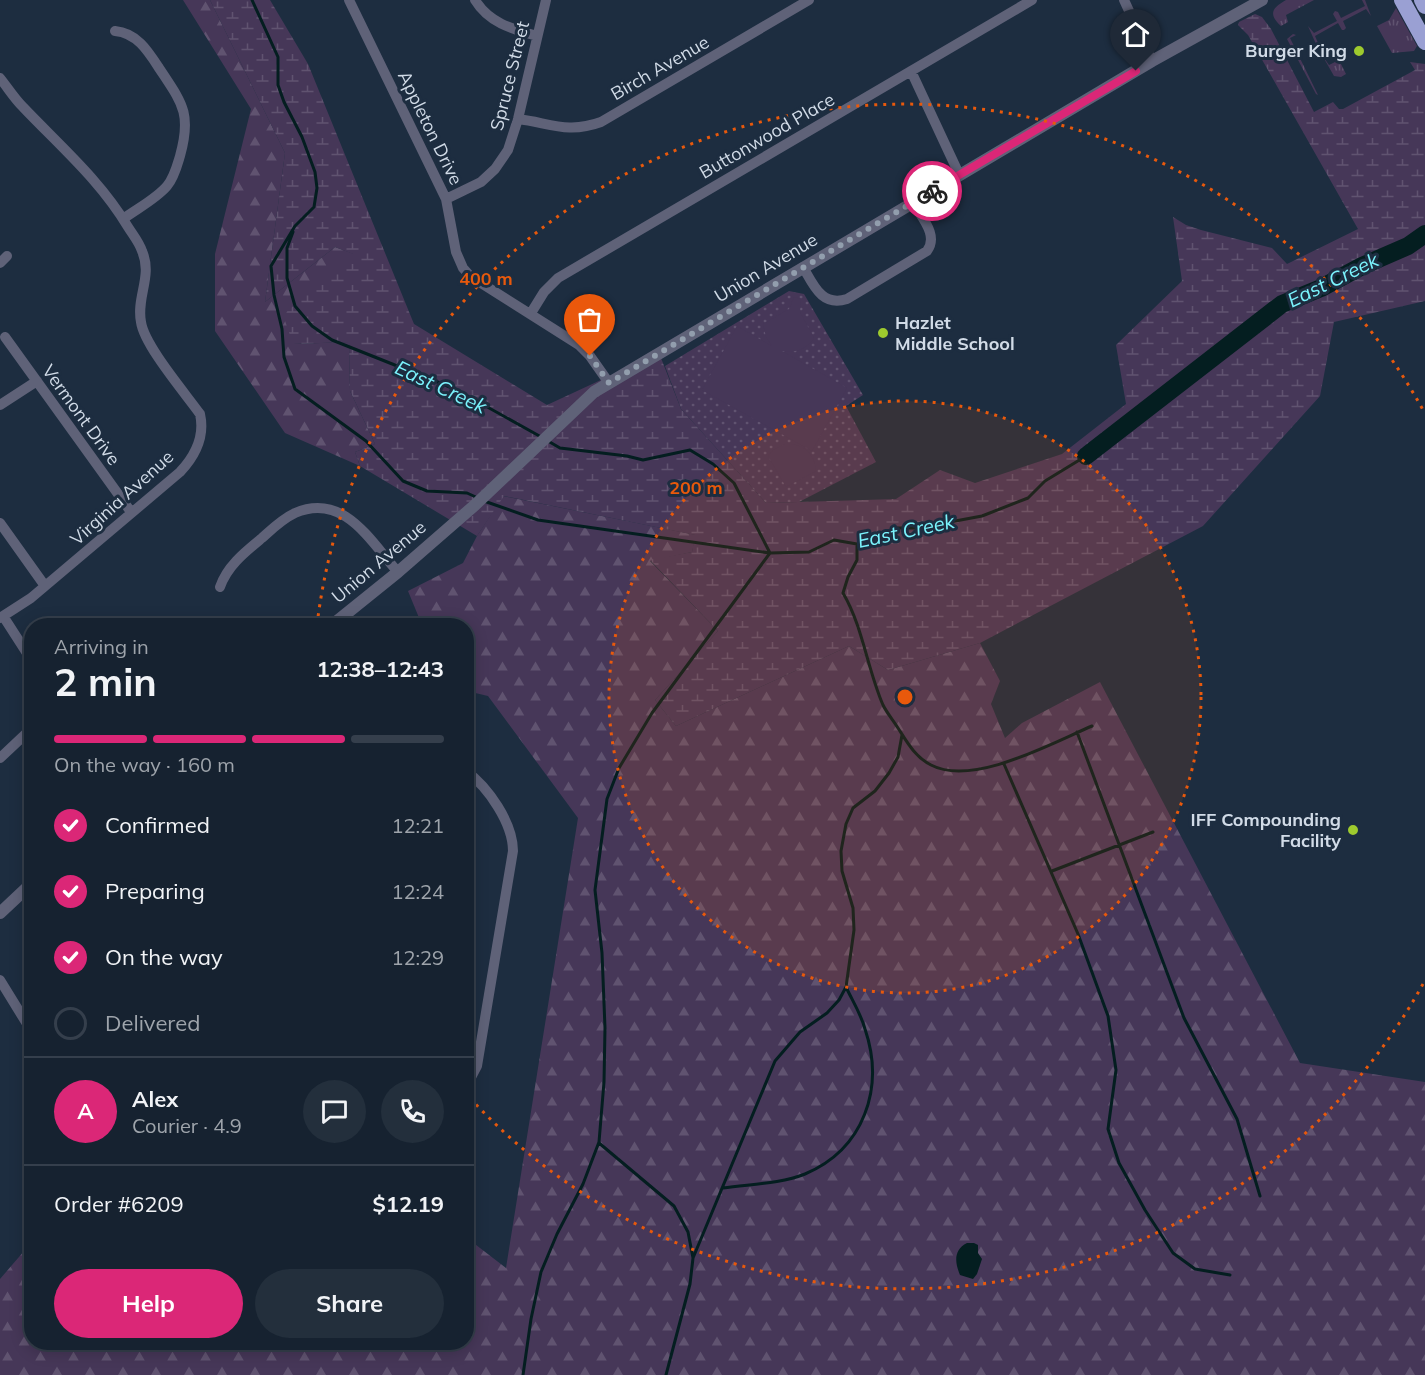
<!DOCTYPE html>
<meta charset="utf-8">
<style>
:root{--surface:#162230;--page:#232f3c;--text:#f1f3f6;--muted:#9ea4ab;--line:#353f4c;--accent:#db2777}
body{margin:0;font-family:Mulish,sans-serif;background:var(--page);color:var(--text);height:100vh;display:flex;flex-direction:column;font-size:22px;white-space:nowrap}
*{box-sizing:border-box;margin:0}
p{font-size:20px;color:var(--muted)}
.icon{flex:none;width:33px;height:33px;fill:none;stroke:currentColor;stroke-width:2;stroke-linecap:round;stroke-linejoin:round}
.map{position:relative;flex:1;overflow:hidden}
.details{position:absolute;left:24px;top:618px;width:450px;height:732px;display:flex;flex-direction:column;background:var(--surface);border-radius:24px;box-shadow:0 3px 15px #0003,0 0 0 2px var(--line)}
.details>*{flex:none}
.pin{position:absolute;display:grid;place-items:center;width:51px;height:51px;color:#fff;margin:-62px -26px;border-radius:50% 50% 50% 0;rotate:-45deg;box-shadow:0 0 6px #0007}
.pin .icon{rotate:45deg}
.courier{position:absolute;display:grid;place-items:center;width:60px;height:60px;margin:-30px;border:4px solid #db2777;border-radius:50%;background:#fff;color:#222;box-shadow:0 2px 8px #0007}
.headline em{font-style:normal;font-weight:700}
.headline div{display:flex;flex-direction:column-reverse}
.headline{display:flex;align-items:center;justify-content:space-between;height:102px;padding:0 30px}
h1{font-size:39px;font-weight:700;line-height:45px}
.bar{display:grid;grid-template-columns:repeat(4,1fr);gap:9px 6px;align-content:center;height:72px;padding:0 30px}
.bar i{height:8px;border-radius:4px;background:var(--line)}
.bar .on{background:var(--accent)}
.bar p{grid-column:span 4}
.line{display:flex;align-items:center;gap:15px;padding:0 30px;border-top:2px solid var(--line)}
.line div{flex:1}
.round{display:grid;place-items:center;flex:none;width:63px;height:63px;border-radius:32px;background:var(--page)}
ol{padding:0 30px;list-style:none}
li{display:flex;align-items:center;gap:18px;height:66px}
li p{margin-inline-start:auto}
li .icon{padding:6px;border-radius:50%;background:var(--accent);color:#fff;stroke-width:4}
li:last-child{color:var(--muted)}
li i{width:33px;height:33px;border:3px solid var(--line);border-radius:50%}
.primary-button{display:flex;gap:12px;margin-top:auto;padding:12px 30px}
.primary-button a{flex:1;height:69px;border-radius:36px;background:var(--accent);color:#fff;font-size:24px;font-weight:700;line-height:69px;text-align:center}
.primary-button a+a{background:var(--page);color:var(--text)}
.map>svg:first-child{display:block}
</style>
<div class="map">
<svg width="1425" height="1375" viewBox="0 0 1425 1375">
<defs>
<pattern id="grass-tufts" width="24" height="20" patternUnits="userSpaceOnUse" patternTransform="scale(1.5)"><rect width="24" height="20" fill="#463758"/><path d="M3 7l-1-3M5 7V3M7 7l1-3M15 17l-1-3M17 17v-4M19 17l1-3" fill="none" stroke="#605370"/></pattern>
<pattern id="forest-firs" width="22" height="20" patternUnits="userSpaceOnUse" patternTransform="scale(1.5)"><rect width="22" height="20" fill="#463758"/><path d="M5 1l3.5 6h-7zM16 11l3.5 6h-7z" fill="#605370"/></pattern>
<pattern id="wetland-marsh" width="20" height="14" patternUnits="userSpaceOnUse" patternTransform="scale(1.5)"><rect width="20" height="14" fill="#463758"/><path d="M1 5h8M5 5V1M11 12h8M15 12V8" fill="none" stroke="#605370"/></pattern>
<pattern id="park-dots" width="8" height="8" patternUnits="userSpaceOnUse" patternTransform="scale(1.5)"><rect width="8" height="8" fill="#463758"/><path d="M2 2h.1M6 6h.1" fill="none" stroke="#605370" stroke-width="1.8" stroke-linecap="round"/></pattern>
</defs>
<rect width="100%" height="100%" fill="#1d2d40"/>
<!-- grass -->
<path fill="url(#grass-tufts)" d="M1286,0H1314L1286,15L1288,22L1281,26C1268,14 1272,8 1286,0Z
M1362,0H1365L1371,16L1366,9L1343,21L1346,28L1344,30H1342L1338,23L1315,36L1318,43L1316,44L1308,26L1314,33L1337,21L1333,14L1335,11L1338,12L1341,18L1365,6Z
M1396,8L1417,46L1414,51L1392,53L1377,26L1389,20Z
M1293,34L1296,35L1290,38L1318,95L1316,94L1287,39Z
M1322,55L1329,65L1339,60L1346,74L1341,77L1334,76Z"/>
<!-- forest -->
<path fill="url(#forest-firs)" d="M183,0H210L285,153L265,302L335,247L354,254L293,344L349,342L350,391L375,444L355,452L360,466L285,433L215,331V254L251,109Z
M503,496L696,535L692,552L650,561L718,631L655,700L676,726L849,646L888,670L980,643L1000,681L991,704L1005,738L1022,723L1100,682L1300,1063L1425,1082V1375H0V1279L31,1243L32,1342H466L467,1238L506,1268L578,818L488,696L467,691L466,626L422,625L408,591L463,563L477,536Z"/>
<!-- wetland -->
<path fill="url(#wetland-marsh)" d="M210,0H270L308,64L414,324L547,405L659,353L681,409L766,503L896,499L940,470L975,483L1062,454L1126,404L1116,345L1182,281L1173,217L1186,225L1201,230L1272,248L1287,264L1358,229L1248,35L1238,25L1239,22L1255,14L1262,17L1271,29L1314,112L1333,102L1339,109H1343L1415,70L1410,62L1425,64V301L1334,322L1320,396L1203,526L980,643L888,670L849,646L676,726L655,700L718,631L650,560L692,552L695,535L504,496L477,536L360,466L355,452L375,444L350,391L349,342L293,344L283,315L353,254L335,247L265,302L285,153Z"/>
<!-- park -->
<path fill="url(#park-dots)" d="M789,291L804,294L863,395L846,406L876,462L799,502L766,503L681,409L665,366Z"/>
<!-- pitch -->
<path fill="#463758" d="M794,297L801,299L800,312L814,338C806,350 795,353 782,351L847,388L812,451L702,390L737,326L772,346L766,337L763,324L789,309Z
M785,444C803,443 815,453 816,471L786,487L768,456L773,450Z"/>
<!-- water -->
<path fill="#041e20" d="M967,1243H974L978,1245V1253L982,1259L977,1274L973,1279L960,1275C955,1263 953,1250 967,1243Z"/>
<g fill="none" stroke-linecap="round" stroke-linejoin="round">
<!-- stream -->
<path stroke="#041e20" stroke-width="3" d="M252,0L278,57V85L284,102L302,137L315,172L317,188L314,207L295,226
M295,226L271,266L274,295L282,329L284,357L295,389L366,441L403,481L427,491L467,493L478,498
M293,232L287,248V278L295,306L312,326L332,340L455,389L543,438
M548,441L560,448L627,456L643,460L690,450L713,464L734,483L770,553L809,552L834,540L857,544L897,528H920L939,522H950L982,516L1028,498L1045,481L1086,456
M484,501L538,520L770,553L652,713L619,768L607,799L595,890L602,953L605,1028L604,1082L599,1142L583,1184L557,1234L541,1272L531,1319L523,1375
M857,545V560L848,577L843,593C863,627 867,668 883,705C887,713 893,720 898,728C907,742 915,757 931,765C973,787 1052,743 1092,726
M1077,732L1184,1018L1237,1119L1260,1196
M1004,764L1078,934L1108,1016L1116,1070L1108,1129L1119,1163L1145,1210L1173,1253L1195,1269L1230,1275
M1052,871L1153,832
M599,1143L674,1206L688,1232L693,1258L690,1284L666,1375
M723,1188C750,1184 780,1184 805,1174C864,1149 885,1088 865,1029C861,1014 852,1000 846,987
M693,1258L775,1061L800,1032L827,1013L839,1000L846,987L854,930L853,908L842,871L841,851L846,824L853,808L875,791L889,773L898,757L902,735"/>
<!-- river -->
<path stroke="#041e20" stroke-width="18" d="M1086,456L1282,304L1321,288L1362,266L1408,246L1425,234"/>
<!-- minor -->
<path stroke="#5f6278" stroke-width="10" d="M349,0L446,199L456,252L463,268L470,276L579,345L590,356L609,383
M475,0C489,23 512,29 537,36
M1124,0L1152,61
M115,31C137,33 148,51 159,68C182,103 192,113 180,156C177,166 174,178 167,186C156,199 138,208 123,219
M911,71L959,174
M0,78C8,88 14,98 23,107C60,146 100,180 128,227C133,235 139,242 142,251C153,276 136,297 141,322C144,345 185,393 200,414C205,436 195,456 180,472L31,598L0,618
M518,119C550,123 568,134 601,122L809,0
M446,199L481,182L495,169L508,150L518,119L546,0
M0,263L7,256
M803,267C814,286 822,307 847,299L927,251C939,235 921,217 913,202
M531,313L544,292L558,278L1032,0
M5,337L131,512
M0,405L37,381
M0,523L45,586
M220,587C227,566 245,552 262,538C272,529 282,519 295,513C344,492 370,541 398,572
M3,616L32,661
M0,758L32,728
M466,771C488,787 513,823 513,851L477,1066L466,1087
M0,980L32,1032"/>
<!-- tertiary -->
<path stroke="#5f6278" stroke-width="12" d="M331,626L398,572L475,505L594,392L1152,61L1262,0
M0,913L32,883"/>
<!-- trunk -->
<path stroke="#9aa0d3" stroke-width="16" d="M1402,0L1425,42
M1422,0L1425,6"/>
</g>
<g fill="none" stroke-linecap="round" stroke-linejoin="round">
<!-- done -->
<path stroke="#929ead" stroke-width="6" stroke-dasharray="0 10.8" d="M590,356L609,383L932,191"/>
<!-- route -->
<path stroke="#db2777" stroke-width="8" d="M932,191L1136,71"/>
</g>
<!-- distance rings -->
<circle cx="905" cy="697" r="296" fill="#e8590c" fill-opacity=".12"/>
<g fill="none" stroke="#e8590c" stroke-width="3" stroke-dasharray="3 6">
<circle cx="905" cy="697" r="296"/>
<path d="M1423 984A592 592 0 0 1 469 1097M317 625A592 592 0 0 1 1423 410"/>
</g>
<!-- markers -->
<g fill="#9eca2e" stroke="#1d2d40" stroke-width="2">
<circle cx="1359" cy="51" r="6"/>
<circle cx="883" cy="333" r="6"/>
<circle cx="1353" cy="830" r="6"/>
</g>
<g text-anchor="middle" stroke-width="6" stroke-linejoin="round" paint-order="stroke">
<!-- poi labels -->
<g font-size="18" font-weight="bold" fill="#d1dbe7" stroke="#1d2d40" text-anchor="end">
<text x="1347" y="57">Burger King</text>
<text x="895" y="329" text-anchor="start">Hazlet<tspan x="895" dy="21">Middle School</tspan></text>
<text x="1341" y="826">IFF Compounding<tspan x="1341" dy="21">Facility</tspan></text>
</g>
<!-- street labels -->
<g font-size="18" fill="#d1dbe7" stroke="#1d2d40">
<text transform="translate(660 68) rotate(-30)" y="6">Birch Avenue</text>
<text transform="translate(510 76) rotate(-76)" y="6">Spruce Street</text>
<text transform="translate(430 128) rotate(64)" y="6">Appleton Drive</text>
<text transform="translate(767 136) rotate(-30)" y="6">Buttonwood Place</text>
<text transform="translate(766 268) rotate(-31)" y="6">Union Avenue</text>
<text transform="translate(81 415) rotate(54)" y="6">Vermont Drive</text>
<text transform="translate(122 498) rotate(-42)" y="6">Virginia Avenue</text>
<text transform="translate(379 562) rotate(-40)" y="6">Union Avenue</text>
</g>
<!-- water labels -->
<g font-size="20" font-style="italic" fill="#7bf4fd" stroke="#1d2d40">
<text transform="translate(1333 280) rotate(-26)" y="7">East Creek</text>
<text transform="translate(441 387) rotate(25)" y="7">East Creek</text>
<text transform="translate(906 531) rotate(-12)" y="7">East Creek</text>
</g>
</g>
<circle cx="905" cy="697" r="9" fill="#e8590c" stroke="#1d2d40" stroke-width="3"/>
<g font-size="18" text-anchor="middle" font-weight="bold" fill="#e8590c" stroke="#1d2d40" stroke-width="6" stroke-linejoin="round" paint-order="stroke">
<text x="486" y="285">400 m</text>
<text x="696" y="494">200 m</text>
</g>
</svg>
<div class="pin" style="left:590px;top:356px;background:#ea580c"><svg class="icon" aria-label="bag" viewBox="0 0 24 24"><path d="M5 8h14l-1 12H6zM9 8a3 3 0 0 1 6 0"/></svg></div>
<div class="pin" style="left:1136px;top:71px;background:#1f2937"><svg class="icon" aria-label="home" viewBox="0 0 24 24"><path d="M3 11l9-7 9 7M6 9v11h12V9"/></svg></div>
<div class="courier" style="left:932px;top:191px"><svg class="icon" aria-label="bike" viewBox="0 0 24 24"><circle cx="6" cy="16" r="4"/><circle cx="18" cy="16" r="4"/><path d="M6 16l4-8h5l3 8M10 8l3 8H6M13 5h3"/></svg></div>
<section class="details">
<div class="headline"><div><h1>2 min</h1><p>Arriving in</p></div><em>12:38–12:43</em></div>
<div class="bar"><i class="on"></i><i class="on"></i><i class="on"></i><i></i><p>On the way · 160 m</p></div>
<ol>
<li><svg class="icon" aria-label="check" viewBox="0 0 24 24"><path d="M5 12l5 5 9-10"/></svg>Confirmed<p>12:21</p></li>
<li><svg class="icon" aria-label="check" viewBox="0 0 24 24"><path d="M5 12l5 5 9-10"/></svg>Preparing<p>12:24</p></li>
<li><svg class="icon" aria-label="check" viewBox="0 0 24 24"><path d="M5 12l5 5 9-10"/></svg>On the way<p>12:29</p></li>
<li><i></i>Delivered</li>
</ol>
<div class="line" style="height:108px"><b class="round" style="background:var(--accent);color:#fff">A</b><div><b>Alex</b><p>Courier · 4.9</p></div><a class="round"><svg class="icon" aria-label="chat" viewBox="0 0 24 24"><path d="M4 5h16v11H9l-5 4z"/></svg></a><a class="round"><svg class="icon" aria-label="phone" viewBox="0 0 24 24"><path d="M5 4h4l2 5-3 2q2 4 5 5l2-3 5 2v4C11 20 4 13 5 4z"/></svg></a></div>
<div class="line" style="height:78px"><div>Order #6209</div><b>$12.19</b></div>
<div class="primary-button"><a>Help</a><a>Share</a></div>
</section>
</div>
